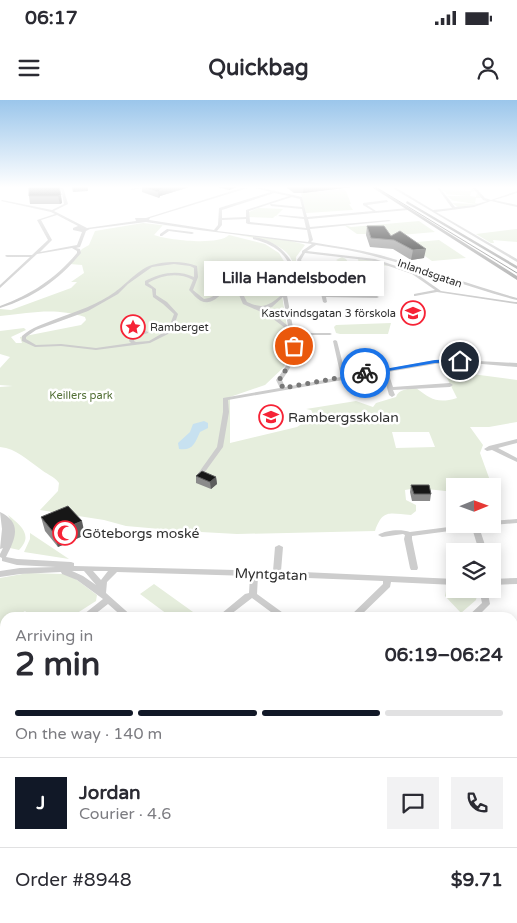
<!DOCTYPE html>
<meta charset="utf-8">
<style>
:root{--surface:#fff;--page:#f2f2f3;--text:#2b2b33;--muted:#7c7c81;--line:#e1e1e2;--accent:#111827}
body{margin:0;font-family:"Varela Round",sans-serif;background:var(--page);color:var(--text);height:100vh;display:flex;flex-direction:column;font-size:19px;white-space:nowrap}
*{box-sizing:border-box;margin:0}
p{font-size:16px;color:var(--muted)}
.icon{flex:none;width:28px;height:28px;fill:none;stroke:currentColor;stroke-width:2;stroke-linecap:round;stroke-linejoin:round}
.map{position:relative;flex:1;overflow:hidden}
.panel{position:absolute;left:0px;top:512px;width:518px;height:311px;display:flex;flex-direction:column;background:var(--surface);border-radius:15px 15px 0 0;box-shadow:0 2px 12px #0003}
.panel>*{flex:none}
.needle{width:32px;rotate:89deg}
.buttons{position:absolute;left:446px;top:378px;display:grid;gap:10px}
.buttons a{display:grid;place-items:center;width:55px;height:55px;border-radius:0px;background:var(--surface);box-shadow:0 2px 12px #0003;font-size:25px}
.pin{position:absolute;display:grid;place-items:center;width:42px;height:42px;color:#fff;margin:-21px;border:2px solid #fff;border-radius:50%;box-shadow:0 1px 5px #0007}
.courier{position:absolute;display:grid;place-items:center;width:50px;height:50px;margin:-25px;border:4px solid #1a73e8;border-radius:50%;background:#fff;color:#222;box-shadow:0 1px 6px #0007}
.bubble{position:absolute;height:35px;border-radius:0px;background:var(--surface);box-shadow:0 2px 12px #0003;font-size:16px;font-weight:700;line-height:35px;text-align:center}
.summary em{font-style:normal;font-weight:700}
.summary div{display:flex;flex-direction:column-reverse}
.summary{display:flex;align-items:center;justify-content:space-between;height:85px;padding:0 15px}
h1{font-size:32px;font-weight:700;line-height:38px}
.bar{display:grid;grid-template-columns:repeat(4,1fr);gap:8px 5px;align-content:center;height:60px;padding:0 15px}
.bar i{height:6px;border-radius:4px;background:var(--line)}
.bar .current{background:var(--accent)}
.bar p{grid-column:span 4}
.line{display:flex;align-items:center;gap:12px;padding:0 15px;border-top:1px solid var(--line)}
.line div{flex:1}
.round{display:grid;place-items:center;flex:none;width:52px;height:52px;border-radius:0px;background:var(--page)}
.status{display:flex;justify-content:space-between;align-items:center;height:35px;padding:0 25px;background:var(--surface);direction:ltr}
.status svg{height:14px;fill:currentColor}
header{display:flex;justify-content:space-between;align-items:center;height:65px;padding:0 15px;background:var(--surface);font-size:22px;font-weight:700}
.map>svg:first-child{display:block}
</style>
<div class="status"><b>06:17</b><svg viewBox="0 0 49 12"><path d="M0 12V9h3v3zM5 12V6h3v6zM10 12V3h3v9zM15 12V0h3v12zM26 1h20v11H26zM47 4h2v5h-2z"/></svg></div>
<header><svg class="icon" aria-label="menu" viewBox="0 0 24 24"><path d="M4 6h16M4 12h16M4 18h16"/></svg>Quickbag<svg class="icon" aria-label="person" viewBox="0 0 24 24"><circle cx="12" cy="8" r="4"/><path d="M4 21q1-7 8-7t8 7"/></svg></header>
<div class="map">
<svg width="517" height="823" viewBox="0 0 517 823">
<rect width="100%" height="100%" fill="#fff"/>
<!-- green -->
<path fill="#e6eedd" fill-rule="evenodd" d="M472,88L475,91L471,92L470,96L476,97L477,93L481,98H476L475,103L479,104L458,107L452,103L476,104L449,100H452L447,96H469L445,94L447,93L442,90L471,91Z
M343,89L346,91L351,104H349L353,110L306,113L301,93Z
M258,108L283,109L276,116L304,119L275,116L273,118L248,117L249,112Z
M419,121L435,132L389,136L385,134H357L344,125L351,127Z
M143,123L196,129L163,125L154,135C168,140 218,146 229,135L265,144L279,153L285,163L288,164V172L281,189L290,245L288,259L284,267L265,285L230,297V343L297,327L314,316L311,310L306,309L356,301L373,307L376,303L396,297C399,289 407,289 416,288C431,299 437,304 457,298L446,276L472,274L517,280V322L489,327H470L483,345L480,353L492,386H455V392L417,388L405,390L406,400L416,405V411L411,415C390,414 383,408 375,431L237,434L183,431L126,426L104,420L40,410L58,391L59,383C54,376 46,374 39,368C26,359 17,349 0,347V287L13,286L0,285V268L10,257L0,254V231L24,228L26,230L11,237L16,243H22L20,237L81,225L86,220L85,217C53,207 33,213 0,216V209L11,210L71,188L77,182H71L84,173L82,165L70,164L82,149L89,145L95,131ZM392,332H429L435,347L396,348Z
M517,129V142L493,140L494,143H491L476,134Z
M234,134L287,140L303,144L305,145L296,157V163L314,175L293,173C298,143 253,138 234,134Z
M439,140L466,158L432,161L406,143Z
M342,157L346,159L349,164H359L358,159L354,158L374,161L389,166L375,165L376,167H373L374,172L361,166L336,162L338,161L336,160Z
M391,223L388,234H340L336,233L334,227L336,225Z
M8,415C20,425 34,435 19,450L10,448L14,426Z
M30,433L69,459L24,452L30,439Z
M28,473L63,474L73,477L97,495L96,501L71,517H32L25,511L15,517L5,518V526L2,528L0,526V478Z
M154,484L200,517H171L140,494Z
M455,488L471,489L477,495L476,500L461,513L445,496L446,491Z"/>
<!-- water -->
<path fill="#c7e1f0" d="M204,321L208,323V328L200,332C195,343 193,351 179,349L178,343L190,332L193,324Z"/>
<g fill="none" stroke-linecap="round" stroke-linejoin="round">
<!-- minor -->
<path fill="#cdcdcd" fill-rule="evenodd" d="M58,86L63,87L68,104L54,111L87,128L136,121L135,118H146L248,86H253L302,97L307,117L373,111L363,105V103L387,100L388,102L367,105L376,111L409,108L408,110L308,119L310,127L389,120L391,121L310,129L313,140L311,142C334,146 357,149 380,155C426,168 471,185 517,198V200C469,188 424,169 377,157C357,151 336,148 316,145L307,151L375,159L414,172L441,191L515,202H517V204L437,192L415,196H414V194L435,190L412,174L374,161L305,153L301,160L303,164L320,175L325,195L377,196L379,197L377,198L326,197L327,202L325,203L323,202L317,177L291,176L286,190L294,233H330L332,234L330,235H294C298,254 293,265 282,280L285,287L341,277L333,241L335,240L337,241L346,276L383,270V268L385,267L387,269L435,260H460L517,263V267L460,262L435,264L388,272L393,287L450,283L453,285L450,287L393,290L395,295L392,297L389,295L383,273L228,300L229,312L223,347L202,376H198L197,375L217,347L223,312V298L280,288L276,280C291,261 293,254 289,231L268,215L243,204L236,188L239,184C225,183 217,208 201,201C197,199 192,193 189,190L193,180C178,172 162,175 148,183L156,189V195L167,202L178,214L172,232L150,243L96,250L61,246L35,247L22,241V236C32,227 44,224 56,219C75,212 99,204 115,192C125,185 140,168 152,165C166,161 184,161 197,166L198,177L193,190L204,199C222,198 224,175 244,183L240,188L247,202C264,210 269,205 283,194L282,190L290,166C283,150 269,143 253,139V137C271,139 286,150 294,166L291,174L314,175L300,166L297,160L302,153V151L312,144L199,130L146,122L90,129L86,131L80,147L76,148L80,149L81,153C59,180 33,198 0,208V206C32,194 55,179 77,153V151L72,148L37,154L0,188V185L30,157H7L5,156L6,155H32L48,140L37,120L55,114L51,112L1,101L2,100L52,110L64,104L61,87ZM251,87L271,92L219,108L218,125L214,130L149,120L150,118ZM274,93L289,96L246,110V117L222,118V110ZM292,97L300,99L302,107L270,104ZM270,104L271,106L302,109L304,117L280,115L278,116L304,119L306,128L250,122L249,111ZM57,115L78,126L73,128V130L82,132L77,145L40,152L52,140L41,120ZM246,119V123L248,124L307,130L309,140L308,142L217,131L222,125V120ZM174,164L190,166L194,168V177C178,169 160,173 145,181V185L152,189L153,197L163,204L174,214L168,230L149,241L136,242L134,241L135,237L148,233V232L146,231L131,235L129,241L131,243L96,248L61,244L36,245L26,239V237L36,230L88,211L118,194L128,184L152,167ZM283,197L288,226L272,213L262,209L272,207Z
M142,86H151L132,90L131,89Z
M389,86H393L433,110L452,108L436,86H440L439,87L455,107L474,105L487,101L483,100L471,86H474L485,98L491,100L517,91V93L494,100L517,105V107L491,101L474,107L436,112L517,159V162Z
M167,129L192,132L194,133L192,134L169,131L162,136H160V134Z
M517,339V343L498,348L517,358V362L492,350L487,351L484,349L489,346Z
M0,412C23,423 15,439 6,457L17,459L71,462L74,463V466L273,471L275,447L279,445L283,447L281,471L455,479V485L391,482L390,487L358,518H348L383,484V481L258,476L257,494L290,518H279L252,498L226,518H216L245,494L249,493L250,476L117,472L107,482L106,493L134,518H124L108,504L90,518H79L103,499L77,480L62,474L61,472L20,474L0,477V471L20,468L56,467L17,465L2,461V458L0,457V454L3,448L0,449L2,429ZM72,471H84L96,485L83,476ZM93,471H108L101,480Z
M517,419V423L492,425L479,427L487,451H479L472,428L412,436V439L418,468L417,470H411L410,468L404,439L405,435L403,434L382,437L378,435C386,430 401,429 410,432L472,424H492V421Z
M517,478V484L492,485V479Z
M479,489H487L490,504L476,518H466L482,503Z
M512,601H517V609H512Z
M0,650L5,653V665L0,661Z
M512,762L517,764V776L512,774Z
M158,819H176L178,823H160Z
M305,819H319L321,823H307Z
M422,819H435L433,823H420Z"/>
<!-- major -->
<path fill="#a8a8a8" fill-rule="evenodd" d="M374,86L517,176V180L370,86Z
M407,101L517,166V169L406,103Z"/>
<!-- highway -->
<path fill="#979797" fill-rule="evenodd" d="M0,532L5,535V549L0,547Z
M0,559L5,561V574L0,572Z
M241,819H261L263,823H243Z
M266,819H287L289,823H268Z"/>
<!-- tram-far1 -->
<path stroke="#858585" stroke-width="1" d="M374,86L517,173"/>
<!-- tram -->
<path stroke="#858585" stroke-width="2" d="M0,638L5,644
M171,819L175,823"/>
<!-- rail-far1 -->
<path stroke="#858585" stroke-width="2.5" stroke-dasharray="6 4.5" stroke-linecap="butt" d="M0,592L5,597"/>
<!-- rail -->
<path stroke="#858585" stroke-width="3" stroke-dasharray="8 5.5" stroke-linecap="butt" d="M215,819L219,823"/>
</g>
<!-- wall -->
<path fill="#8b8b8b" d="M59,86L62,103L60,104H30L29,96Z
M193,86L160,96L159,98L142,92V87Z
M212,86H240L229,90Z
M284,86H361L303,93H294Z
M367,126L391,136L400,131L424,158L411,160L393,149L370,147L366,135Z
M196,376L216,377L217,384L211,389L196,383Z
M411,385L431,394L430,401H412L410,392Z
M41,417L85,435L58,447L45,431Z"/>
<!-- shaded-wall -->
<path fill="#5d5d5d" d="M72,86H88V91L73,92Z
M171,86H193L160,96L159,98L158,92L160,90Z
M229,86H240L229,90Z
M309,86H361L303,93V87Z
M61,95L62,103L60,104L58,96Z
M426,149L424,158L411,160L413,150Z
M216,377L217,384L211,389L210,382Z
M82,421L85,435L58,447L54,433Z"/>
<!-- building -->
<path fill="#171717" stroke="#5d5d5d" d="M29,86H59L61,95L58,96H29Z
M171,86L160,90L158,92L142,87Z
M367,126H384L391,136L400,131L426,149L413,150L394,140L371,138Z
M202,371L216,377L210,382L196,376Z
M411,385H429L431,394H414Z
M68,406L82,421L54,433L41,417Z"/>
<!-- sky -->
<linearGradient id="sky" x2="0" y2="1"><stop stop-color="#9bc6eb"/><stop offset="0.43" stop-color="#fff"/><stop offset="1" stop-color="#fff" stop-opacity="0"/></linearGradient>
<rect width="517" height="202" fill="url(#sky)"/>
<!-- route -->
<path fill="#1a73e8" d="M460,259L462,262L435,263L365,275L362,273L435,260Z"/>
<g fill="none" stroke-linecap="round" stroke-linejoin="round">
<!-- done -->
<path stroke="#787878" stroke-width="5" stroke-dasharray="0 9" d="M294,246L291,262L279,280L283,288L365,273"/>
</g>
<!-- icons -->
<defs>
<g id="school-ring" transform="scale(1.25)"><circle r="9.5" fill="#fff" stroke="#f62336" stroke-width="1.5"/><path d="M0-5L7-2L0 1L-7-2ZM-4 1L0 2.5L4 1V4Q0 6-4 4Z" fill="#f62336"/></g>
<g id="sight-ring" transform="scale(1.25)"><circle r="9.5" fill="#fff" stroke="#f62336" stroke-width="1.5"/><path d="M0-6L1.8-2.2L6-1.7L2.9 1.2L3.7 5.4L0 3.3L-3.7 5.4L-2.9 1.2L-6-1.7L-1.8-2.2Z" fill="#f62336"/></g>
<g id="mosque-ring" transform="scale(1.25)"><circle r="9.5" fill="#fff" stroke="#f62336" stroke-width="1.5"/><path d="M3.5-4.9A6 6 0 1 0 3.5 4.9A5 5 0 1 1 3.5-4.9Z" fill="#f62336"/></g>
</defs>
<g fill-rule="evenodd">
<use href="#school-ring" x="413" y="213"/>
<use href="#sight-ring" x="133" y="227"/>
<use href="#school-ring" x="271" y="317"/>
<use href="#mosque-ring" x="65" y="433"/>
</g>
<g text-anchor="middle" stroke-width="5" stroke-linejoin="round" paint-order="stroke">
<!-- far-street labels -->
<g font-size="11" fill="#303030" stroke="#fff">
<text transform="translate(430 173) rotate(19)" y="4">Inlandsgatan</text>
</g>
<!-- far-poi labels -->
<g font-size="11" fill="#303030" stroke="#fff" text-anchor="end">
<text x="396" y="217">Kastvindsgatan 3 förskola</text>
<text x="150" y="231" text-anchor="start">Ramberget</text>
</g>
<!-- far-park labels -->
<g font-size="11" fill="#547138" stroke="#fff">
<text x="81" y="299">Keillers park</text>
</g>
<!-- poi labels -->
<g font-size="14" fill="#303030" stroke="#fff" text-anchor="start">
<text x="288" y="322">Rambergsskolan</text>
<text x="82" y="438">Göteborgs moské</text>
</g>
<!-- street labels -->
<g font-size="14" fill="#303030" stroke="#fff">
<text transform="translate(271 474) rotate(2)" y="5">Myntgatan</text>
</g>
</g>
</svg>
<div class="buttons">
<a><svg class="needle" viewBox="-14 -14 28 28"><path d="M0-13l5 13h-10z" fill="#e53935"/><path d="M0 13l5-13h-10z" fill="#7c7c81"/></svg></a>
<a><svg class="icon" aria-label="layers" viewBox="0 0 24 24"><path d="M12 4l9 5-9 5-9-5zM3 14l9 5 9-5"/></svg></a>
</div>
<div class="pin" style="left:294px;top:246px;background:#ea580c"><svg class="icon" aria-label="bag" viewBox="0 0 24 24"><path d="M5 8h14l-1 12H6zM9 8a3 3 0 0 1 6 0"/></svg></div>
<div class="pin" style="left:460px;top:261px;background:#1f2937"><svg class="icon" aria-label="home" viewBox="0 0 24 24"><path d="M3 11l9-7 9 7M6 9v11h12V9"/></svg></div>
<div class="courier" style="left:365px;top:273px"><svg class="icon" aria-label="bike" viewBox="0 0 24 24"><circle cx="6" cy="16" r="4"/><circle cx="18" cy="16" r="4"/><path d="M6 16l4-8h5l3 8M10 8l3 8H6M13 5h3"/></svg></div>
<div class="bubble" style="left:204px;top:161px;width:180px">Lilla Handelsboden</div>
<section class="panel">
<div class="summary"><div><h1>2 min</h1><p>Arriving in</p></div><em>06:19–06:24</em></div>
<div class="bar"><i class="current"></i><i class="current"></i><i class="current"></i><i></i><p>On the way · 140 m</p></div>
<div class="line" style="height:90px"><b class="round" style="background:var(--accent);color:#fff">J</b><div><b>Jordan</b><p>Courier · 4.6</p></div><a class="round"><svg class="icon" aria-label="chat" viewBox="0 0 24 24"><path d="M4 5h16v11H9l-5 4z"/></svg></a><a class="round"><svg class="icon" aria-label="phone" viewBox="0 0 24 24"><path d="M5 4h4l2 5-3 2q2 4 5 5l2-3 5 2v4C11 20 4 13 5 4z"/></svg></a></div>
<div class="line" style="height:65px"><div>Order #8948</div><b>$9.71</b></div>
</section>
</div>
